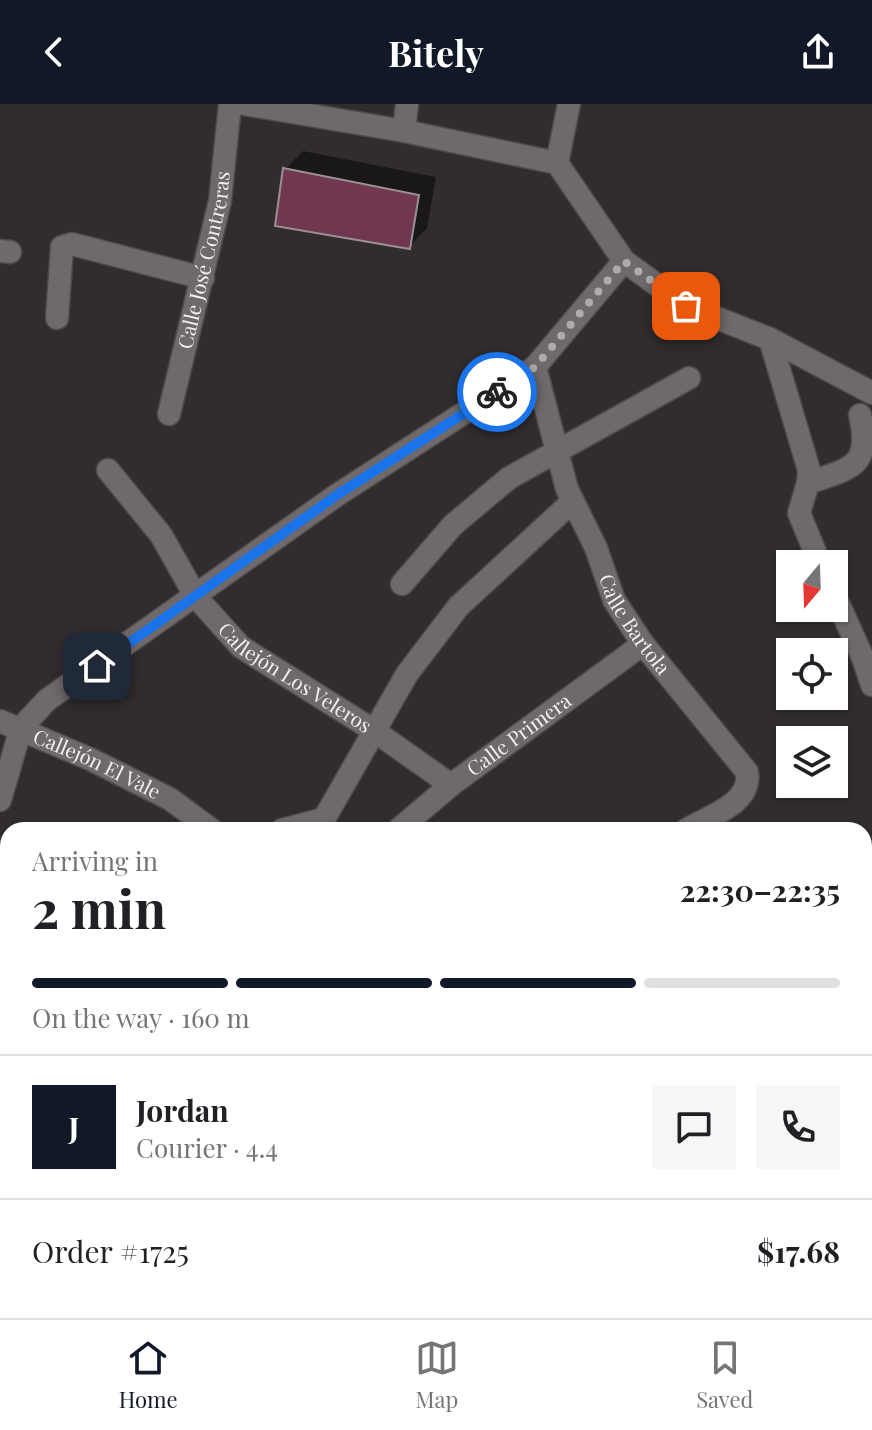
<!DOCTYPE html>
<meta charset="utf-8">
<style>
:root{--surface:#fff;--page:#f6f6f6;--text:#202124;--muted:#757577;--line:#e0e0e0;--accent:#111827}
body{margin:0;font-family:"Playfair Display",serif;background:var(--page);color:var(--text);height:100vh;display:flex;flex-direction:column;font-size:30px;white-space:nowrap}
*{box-sizing:border-box;margin:0}
p{font-size:26px;color:var(--muted)}
.icon{flex:none;width:44px;height:44px;fill:none;stroke:currentColor;stroke-width:2;stroke-linecap:round;stroke-linejoin:round}
.map{position:relative;flex:1;overflow:hidden}
.drawer{position:absolute;left:0px;top:718px;width:872px;height:496px;display:flex;flex-direction:column;background:var(--surface);border-radius:24px 24px 0 0;box-shadow:0 2px 6px #0004}
.drawer>*{flex:none}
.needle{width:52px;rotate:199deg}
.controls{position:absolute;left:776px;top:446px;display:grid;gap:16px}
.controls a{display:grid;place-items:center;width:72px;height:72px;border-radius:0px;background:var(--surface);box-shadow:0 2px 6px #0004;font-size:40px}
.pin{position:absolute;display:grid;place-items:center;width:68px;height:68px;color:#fff;margin:-34px;border-radius:16px;box-shadow:0 4px 12px #0006}
.courier{position:absolute;display:grid;place-items:center;width:80px;height:80px;margin:-40px;border:6px solid #1a73e8;border-radius:50%;background:#fff;color:#222;box-shadow:0 2px 10px #0007}
.head em{font-style:normal;font-weight:700}
.head div{display:flex;flex-direction:column-reverse}
.head{display:flex;align-items:center;justify-content:space-between;height:136px;padding:0 32px}
h1{font-size:52px;font-weight:700;line-height:60px}
.bar{display:grid;grid-template-columns:repeat(4,1fr);gap:12px 8px;align-content:center;height:96px;padding:0 32px}
.bar i{height:10px;border-radius:6px;background:var(--line)}
.bar .selected{background:var(--accent)}
.bar p{grid-column:span 4}
.line{display:flex;align-items:center;gap:20px;padding:0 32px;border-top:2px solid var(--line)}
.line div{flex:1}
.round{display:grid;place-items:center;flex:none;width:84px;height:84px;border-radius:0px;background:var(--page)}
header{display:flex;justify-content:space-between;align-items:center;height:104px;padding:0 32px;background:var(--accent);color:#fff;font-size:36px;font-weight:700}
.dock{display:flex;justify-content:space-around;align-items:center;height:112px;border-top:2px solid var(--line);background:var(--surface);font-size:22px;color:var(--muted)}
.dock a{display:grid;justify-items:center;gap:4px}
.dock .selected{color:var(--accent)}
.map>svg:first-child{display:block}
</style>
<header><svg class="icon" aria-label="back" viewBox="0 0 24 24"><path d="M15 5l-7 7 7 7"/></svg>Bitely<svg class="icon" aria-label="share" viewBox="0 0 24 24"><path d="M12 15V3M7 8l5-5 5 5M5 13v7h14v-7"/></svg></header>
<div class="map">
<svg width="872" height="1214" viewBox="0 0 872 1214">
<rect width="100%" height="100%" fill="#322c2e"/>
<!-- shadow -->
<path fill="#0007" d="M303,47L436,73L427,124L409,143L285,65Z"/>
<!-- building -->
<path fill="#713650" stroke="#989194" stroke-width="2" d="M283,64L419,91L410,145L275,122Z"/>
<g fill="none" stroke-linecap="round" stroke-linejoin="round">
<!-- minor casing -->
<g stroke="#4d494a" stroke-width="25">
<g id="minor">
<path d="M244,0L404,27L557,59"/>
<path d="M404,27L407,0"/>
<path d="M557,59L624,157L686,202L770,235L872,289"/>
<path d="M557,59L569,0"/>
<path d="M0,147L10,148"/>
<path d="M57,214L62,143L72,140L203,174"/>
<path d="M770,235L809,366L808,379L799,409L820,460"/>
<path id="s1" d="M535,263L567,385L596,444L614,496L643,540L747,668C752,700 709,712 686,726"/>
<path id="s2" d="M169,310L220,97L230,0"/>
<path id="s3" d="M108,366L161,431L196,493L241,543L373,626L451,681"/>
<path d="M808,379C850,364 872,364 860,311"/>
<path d="M402,480L453,421L509,374L689,274"/>
<path d="M834,490L863,554L872,581"/>
<path id="s4" d="M0,617L90,655L170,695L212,726"/>
<path d="M0,696L21,624L47,596L337,391L535,263L624,157"/>
<path d="M282,726L324,715L407,570L458,503L573,397"/>
<path id="s5" d="M398,726L451,681L643,540"/>
<path d="M0,763L8,765"/>
<path d="M864,1008L872,1011"/>
<path d="M0,1037L8,1040"/>
<path d="M864,1168L872,1172"/>
<path d="M244,1206L262,1214"/>
<path d="M295,1206L297,1214"/>
<path d="M418,1206L419,1214"/>
<path d="M522,1206L523,1214"/>
<path d="M177,1214L181,1206"/>
<path d="M355,1214L391,1206"/>
</g>
</g>
<!-- minor -->
<use href="#minor" stroke="#70696b" stroke-width="22"/>
</g>
<g fill="none" stroke-linecap="round" stroke-linejoin="round">
<!-- done -->
<path stroke="#afabac" stroke-width="8" stroke-dasharray="0 14.4" d="M497,288L535,263L624,157L686,202"/>
<!-- route -->
<path stroke="#1a73e8" stroke-width="10" d="M97,562L337,391L497,288"/>
</g>
<g text-anchor="middle" stroke-width="6" stroke-linejoin="round" paint-order="stroke">
<!-- street labels -->
<g font-size="20" fill="#f2eff0" stroke="#322c2e">
<text dy="7" stroke="none"><textPath href="#s2" startOffset="158">Calle José Contreras</textPath></text>
<text dy="7" stroke="none"><textPath href="#s1" startOffset="278">Calle Bartola</textPath></text>
<text dy="7" stroke="none"><textPath href="#s3" startOffset="284">Callejón Los Veleros</textPath></text>
<text dy="7" stroke="none"><textPath href="#s5" startOffset="154">Calle Primera</textPath></text>
<text dy="7" stroke="none"><textPath href="#s4" startOffset="106">Callejón El Vale</textPath></text>
</g>
</g>
</svg>
<div class="controls">
<a><svg class="needle" viewBox="-14 -14 28 28"><path d="M0-13l5 13h-10z" fill="#e53935"/><path d="M0 13l5-13h-10z" fill="#757577"/></svg></a>
<a><svg class="icon" aria-label="locate" viewBox="0 0 24 24"><circle cx="12" cy="12" r="6"/><path d="M12 2v4M12 18v4M2 12h4M18 12h4"/></svg></a>
<a><svg class="icon" aria-label="layers" viewBox="0 0 24 24"><path d="M12 4l9 5-9 5-9-5zM3 14l9 5 9-5"/></svg></a>
</div>
<div class="pin" style="left:686px;top:202px;background:#ea580c"><svg class="icon" aria-label="bag" viewBox="0 0 24 24"><path d="M5 8h14l-1 12H6zM9 8a3 3 0 0 1 6 0"/></svg></div>
<div class="pin" style="left:97px;top:562px;background:#1f2937"><svg class="icon" aria-label="home" viewBox="0 0 24 24"><path d="M3 11l9-7 9 7M6 9v11h12V9"/></svg></div>
<div class="courier" style="left:497px;top:288px"><svg class="icon" aria-label="bike" viewBox="0 0 24 24"><circle cx="6" cy="16" r="4"/><circle cx="18" cy="16" r="4"/><path d="M6 16l4-8h5l3 8M10 8l3 8H6M13 5h3"/></svg></div>
<section class="drawer">
<div class="head"><div><h1>2 min</h1><p>Arriving in</p></div><em>22:30–22:35</em></div>
<div class="bar"><i class="selected"></i><i class="selected"></i><i class="selected"></i><i></i><p>On the way · 160 m</p></div>
<div class="line" style="height:144px"><b class="round" style="background:var(--accent);color:#fff">J</b><div><b>Jordan</b><p>Courier · 4.4</p></div><a class="round"><svg class="icon" aria-label="chat" viewBox="0 0 24 24"><path d="M4 5h16v11H9l-5 4z"/></svg></a><a class="round"><svg class="icon" aria-label="phone" viewBox="0 0 24 24"><path d="M5 4h4l2 5-3 2q2 4 5 5l2-3 5 2v4C11 20 4 13 5 4z"/></svg></a></div>
<div class="line" style="height:104px"><div>Order #1725</div><b>$17.68</b></div>
</section>
</div>
<nav class="dock">
<a class="selected"><svg class="icon" aria-label="home" viewBox="0 0 24 24"><path d="M3 11l9-7 9 7M6 9v11h12V9"/></svg>Home</a>
<a><svg class="icon" aria-label="map" viewBox="0 0 24 24"><path d="M3 6l6-2 6 2 6-2v14l-6 2-6-2-6 2zM9 4v14M15 6v14"/></svg>Map</a>
<a><svg class="icon" aria-label="saved" viewBox="0 0 24 24"><path d="M7 4h10v16l-5-4-5 4z"/></svg>Saved</a>
</nav>
